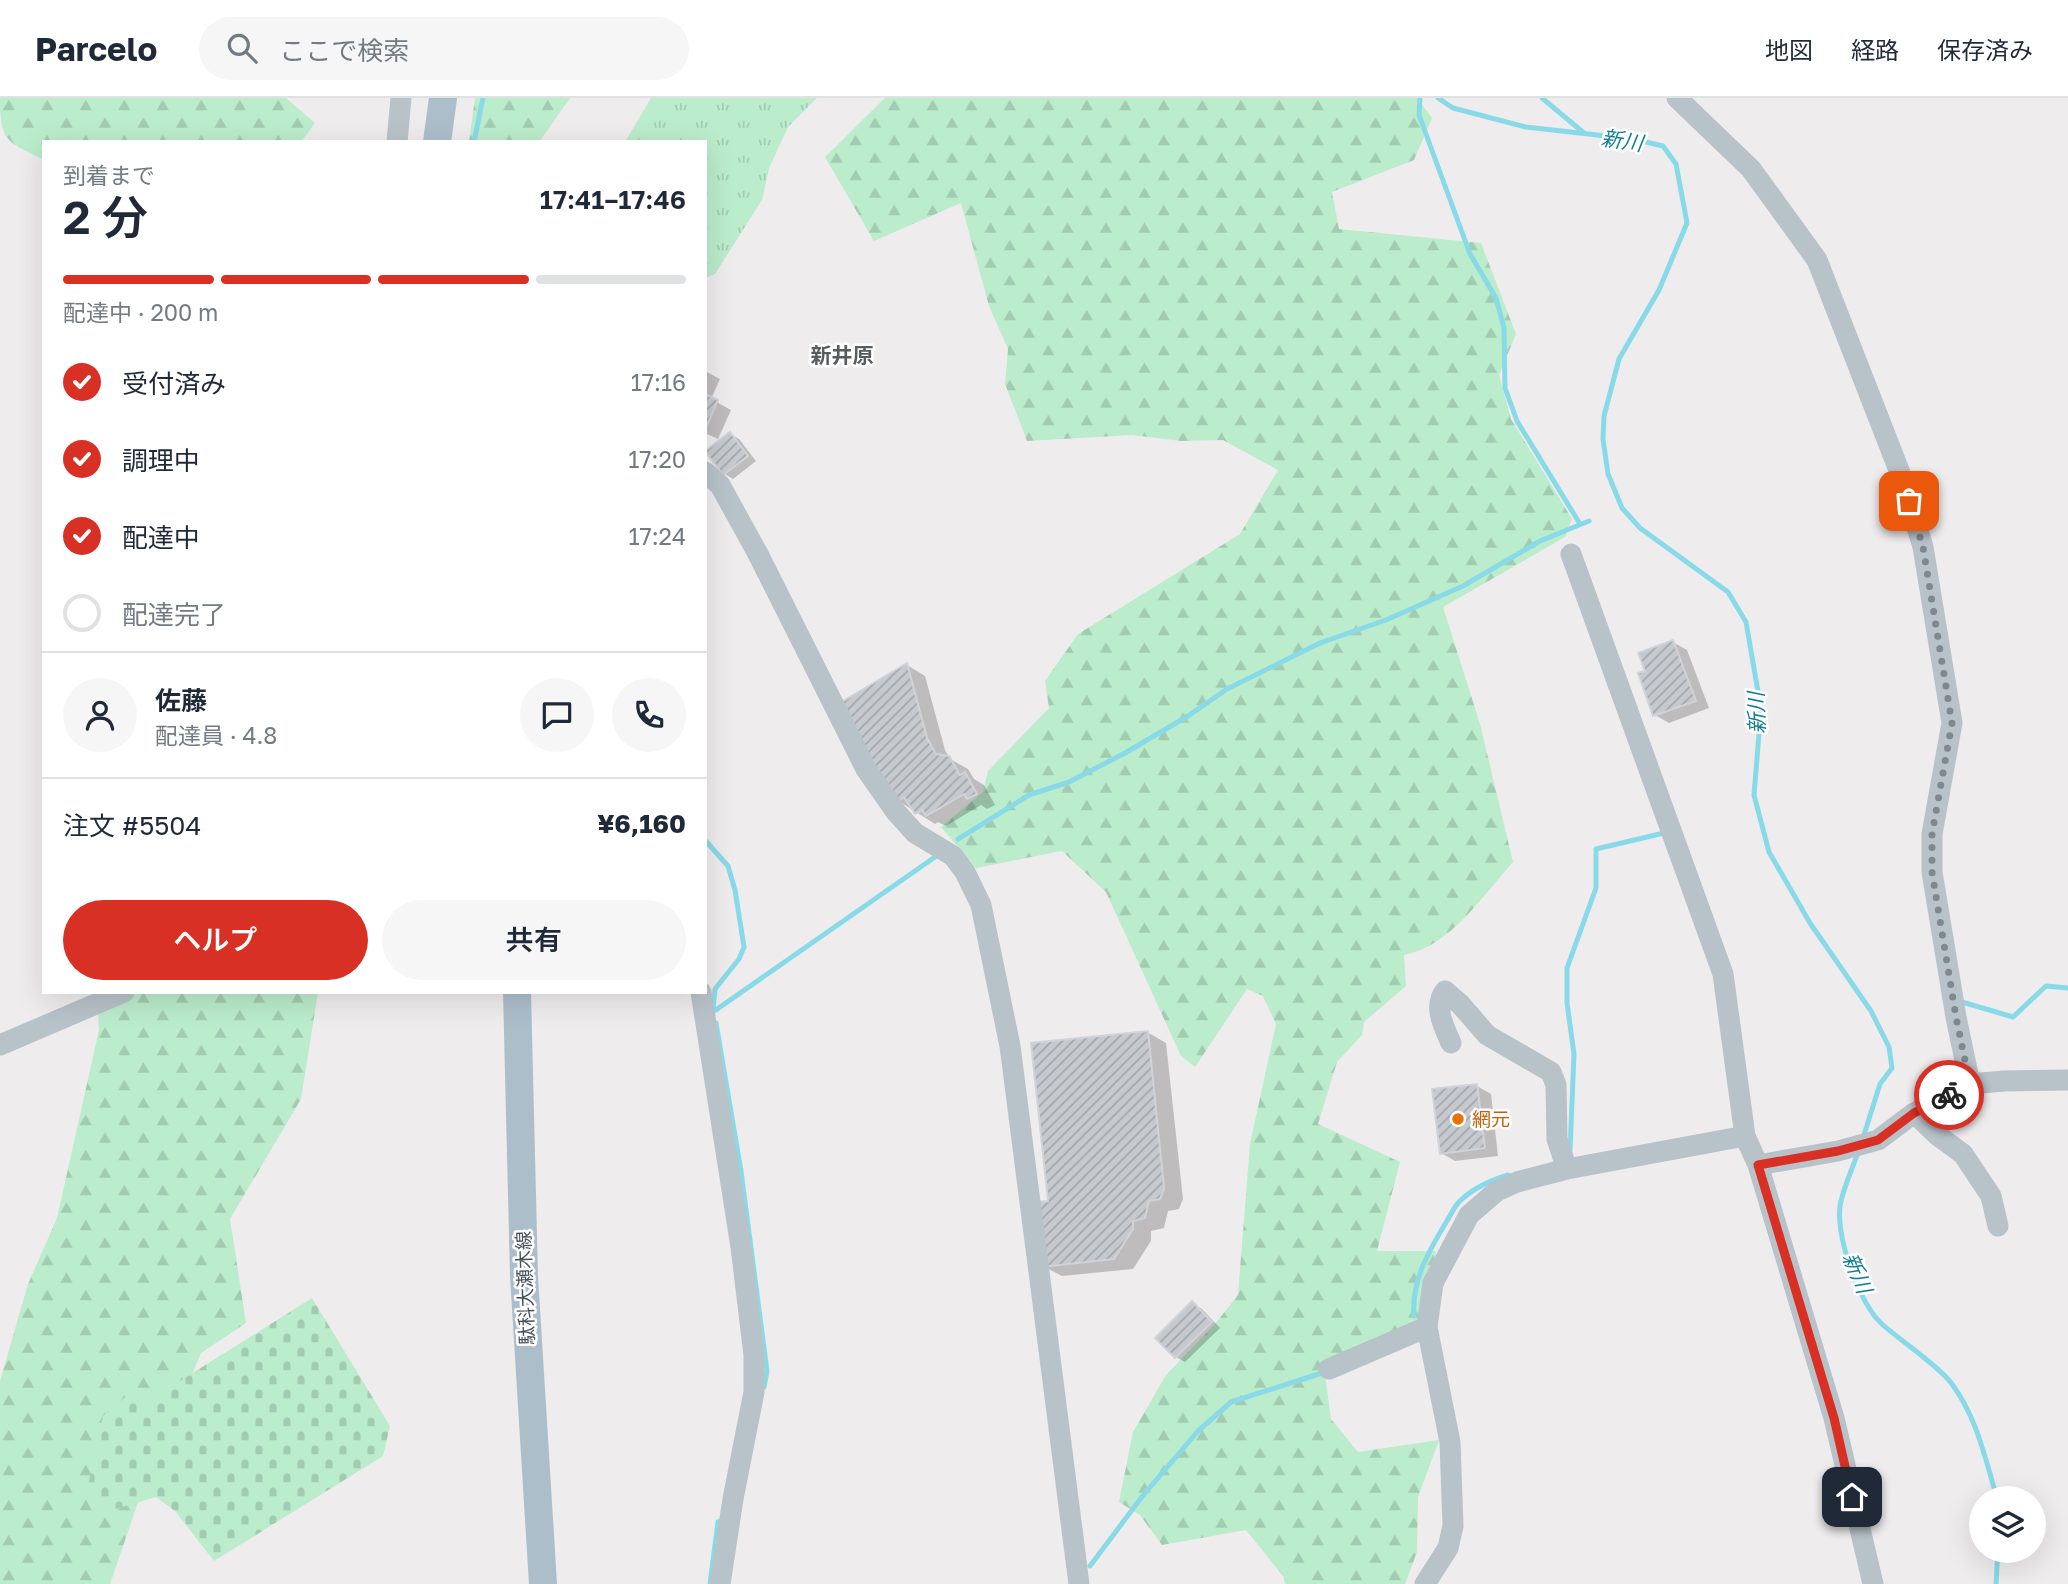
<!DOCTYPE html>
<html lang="ja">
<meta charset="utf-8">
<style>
:root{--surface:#fff;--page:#f6f6f7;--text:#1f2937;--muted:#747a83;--line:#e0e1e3;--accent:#d93025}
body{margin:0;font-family:"Golos Text","Noto Sans JP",sans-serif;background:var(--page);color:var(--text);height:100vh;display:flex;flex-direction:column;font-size:26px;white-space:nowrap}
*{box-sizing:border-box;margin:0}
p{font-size:23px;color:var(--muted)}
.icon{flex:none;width:38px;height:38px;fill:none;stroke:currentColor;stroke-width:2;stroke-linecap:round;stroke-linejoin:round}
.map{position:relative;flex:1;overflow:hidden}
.details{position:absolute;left:42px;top:42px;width:665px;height:854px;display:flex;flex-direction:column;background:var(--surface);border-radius:0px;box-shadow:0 7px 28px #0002}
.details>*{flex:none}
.buttons{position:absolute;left:1969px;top:1388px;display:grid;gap:14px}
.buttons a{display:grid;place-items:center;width:77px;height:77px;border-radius:50%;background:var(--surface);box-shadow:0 7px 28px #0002;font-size:35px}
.pin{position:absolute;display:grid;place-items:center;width:60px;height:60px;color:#fff;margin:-30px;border-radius:14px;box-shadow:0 4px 10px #0006}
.courier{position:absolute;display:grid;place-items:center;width:70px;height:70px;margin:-35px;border:5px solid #d93025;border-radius:50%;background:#fff;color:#222;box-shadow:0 2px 9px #0007}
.overview em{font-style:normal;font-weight:600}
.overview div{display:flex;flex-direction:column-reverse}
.overview{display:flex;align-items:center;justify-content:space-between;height:119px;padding:0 21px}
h1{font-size:46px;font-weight:600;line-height:52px}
.bar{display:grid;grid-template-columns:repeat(4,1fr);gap:10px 7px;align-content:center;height:84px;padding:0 21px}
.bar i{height:9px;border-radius:5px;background:var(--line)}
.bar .selected{background:var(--accent)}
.bar p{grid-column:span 4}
.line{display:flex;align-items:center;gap:18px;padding:0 21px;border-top:2px solid var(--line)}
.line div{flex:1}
.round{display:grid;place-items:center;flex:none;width:74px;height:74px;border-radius:37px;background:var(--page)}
ol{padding:0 21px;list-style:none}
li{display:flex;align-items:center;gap:21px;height:77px}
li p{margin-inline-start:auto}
li .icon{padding:7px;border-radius:50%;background:var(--accent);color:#fff;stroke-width:4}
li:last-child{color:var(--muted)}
li i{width:38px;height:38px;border:4px solid var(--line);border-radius:50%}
.action{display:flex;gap:14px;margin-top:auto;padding:14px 21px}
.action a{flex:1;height:80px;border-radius:42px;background:var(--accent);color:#fff;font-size:28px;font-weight:600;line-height:80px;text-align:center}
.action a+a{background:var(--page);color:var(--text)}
header{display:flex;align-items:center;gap:42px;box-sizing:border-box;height:98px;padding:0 35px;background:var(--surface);border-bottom:2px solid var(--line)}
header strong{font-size:33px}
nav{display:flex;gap:38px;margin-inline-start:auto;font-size:24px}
.search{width:490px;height:63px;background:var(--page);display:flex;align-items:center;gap:18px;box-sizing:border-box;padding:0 24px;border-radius:38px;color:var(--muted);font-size:26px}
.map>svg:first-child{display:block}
</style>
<header>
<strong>Parcelo</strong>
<div class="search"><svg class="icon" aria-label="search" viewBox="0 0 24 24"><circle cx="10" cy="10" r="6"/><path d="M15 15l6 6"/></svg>ここで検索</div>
<nav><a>地図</a><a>経路</a><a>保存済み</a></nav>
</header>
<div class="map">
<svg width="2068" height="1486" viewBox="0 0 2068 1486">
<defs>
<pattern id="grass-tufts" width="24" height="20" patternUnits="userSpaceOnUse" patternTransform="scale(1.75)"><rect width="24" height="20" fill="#bbeccb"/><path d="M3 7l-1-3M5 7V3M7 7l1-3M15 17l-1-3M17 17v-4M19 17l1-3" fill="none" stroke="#a2ccb1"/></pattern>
<pattern id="forest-firs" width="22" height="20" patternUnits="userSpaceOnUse" patternTransform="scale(1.75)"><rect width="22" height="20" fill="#bbeccb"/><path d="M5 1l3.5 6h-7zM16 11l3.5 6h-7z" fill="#a2ccb1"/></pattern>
<pattern id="cemetery-stones" width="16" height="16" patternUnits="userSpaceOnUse" patternTransform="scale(1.75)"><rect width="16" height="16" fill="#bbeccb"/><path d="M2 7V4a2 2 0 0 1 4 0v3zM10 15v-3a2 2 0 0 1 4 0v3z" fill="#a2ccb1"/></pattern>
<pattern id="building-hatch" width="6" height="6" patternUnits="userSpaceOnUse" patternTransform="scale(1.75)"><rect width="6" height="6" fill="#c6cacf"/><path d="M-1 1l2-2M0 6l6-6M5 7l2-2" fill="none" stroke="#a3a6ab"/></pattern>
</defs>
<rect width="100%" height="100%" fill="#efeced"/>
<!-- grass -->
<path fill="url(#grass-tufts)" d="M651,0H817L788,29L769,70L762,102L715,176L705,180V44H625Z"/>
<!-- forest -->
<path fill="url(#forest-firs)" d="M0,0H286L315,25L301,44H44V62C7,43 0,45 0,0Z
M475,0H570L539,44H469Z
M885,0H1417L1432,20L1414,62L1332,94L1339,131L1481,145L1516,236L1499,277L1511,321L1572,421L1565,439L1443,509L1480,626L1513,764C1482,798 1451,848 1404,857L1406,888L1364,924L1362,937L1337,964L1318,1026L1400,1064L1377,1153H1436L1421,1227L1324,1270L1331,1321L1358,1354L1439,1342L1418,1399L1417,1454L1405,1486H1285L1284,1479L1246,1432L1162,1447L1140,1417L1119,1404L1133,1334L1166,1277L1215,1226L1238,1197L1250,1046L1276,926L1263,898L1247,891L1195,969L1181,958L1106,794L1062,753L976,770L941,729L983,694L988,673L1049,610L1045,583L1078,536L1240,436L1278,372L1223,342L1181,343L1132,337L1027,343L1005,286L1008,251L989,208L961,105L874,143L825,59Z
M97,894H318L301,1001L230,1121L246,1225L201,1255L136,1410L110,1486H0V1283L28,1186L57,1120L99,932Z"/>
<!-- cemetery -->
<path fill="url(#cemetery-stones)" d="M312,1200L390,1328L383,1358L214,1463L175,1413L156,1399L112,1412L88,1388L103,1318L125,1299L148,1303Z"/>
<!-- shadow -->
<path fill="#0003" d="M705,273L720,281L711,301L731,312L718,341L705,335Z
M730,336L739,341L756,363L733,381L725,376Z
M1673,544L1687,552L1709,610L1669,625L1655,617Z
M907,567L925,578L945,652L950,661L968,671L974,681L984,687L995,707L987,711L981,707L946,728L938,724L935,726L897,702Z
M1147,934L1166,945L1183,1101L1179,1111L1168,1113L1164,1130L1151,1133V1143L1133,1171L1062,1178L1043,1168L1050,1104Z
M1477,988L1491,996L1498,1058L1455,1063L1441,1055Z
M1193,1206L1202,1211L1220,1230L1185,1264L1176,1259Z"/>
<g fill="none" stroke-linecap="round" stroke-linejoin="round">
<!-- stream -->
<path stroke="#89dae8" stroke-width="5" d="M1420,0L1419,17L1470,156L1496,200L1504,230L1505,290L1517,323L1580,426
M1438,0L1453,10L1526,29L1633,41L1663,48L1676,66L1687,125L1659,192L1619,261L1604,318L1603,341L1608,376L1622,410L1640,430L1728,494L1746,524L1761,611L1754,697L1769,754L1810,825L1871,913L1889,949L1892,970L1880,986L1863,1040
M1542,0L1584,35
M474,44L483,0
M958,741L1029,697L1069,684L1125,655L1188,618L1227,591L1320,545L1386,522L1463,488L1540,443L1589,423
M705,742L728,768L735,792L744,849L739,861L715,891L713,912
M1962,904L2013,919L2046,888L2068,890
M713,914L935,759
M716,925L741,1073L767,1273L764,1289
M1859,1052C1853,1069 1845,1086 1841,1103C1833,1133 1859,1207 1883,1227C1901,1243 1939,1268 1952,1286C1977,1320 1985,1360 1997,1400
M1570,1053L1574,956L1567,905V870L1596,790V751L1664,735
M1414,1218C1411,1182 1430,1151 1448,1121C1452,1115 1455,1107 1460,1103C1473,1090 1492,1082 1508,1077
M1090,1468L1141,1400L1198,1333L1231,1304L1325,1274
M710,1486L718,1424L725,1420
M1996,1486L1998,1452"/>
</g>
<!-- building -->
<path fill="url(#building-hatch)" stroke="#d0d3d8" stroke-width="2" d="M705,296L718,302L705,332Z
M730,334L748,358L723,377L705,353Z
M1673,542L1696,603L1653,618L1638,575L1645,573L1638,555Z
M907,565L927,640L936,656L949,658L960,677L965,674L977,696L967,701L964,696L926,718L922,712L915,716L904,699L896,704L838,606Z
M1148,933L1164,1090L1160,1101L1149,1103L1145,1120L1133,1123V1131L1114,1161L1041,1169L1034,1104L1048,1103L1031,945Z
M1477,986L1485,1050L1440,1056L1432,991Z
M1192,1203L1212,1224L1175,1260L1155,1240Z"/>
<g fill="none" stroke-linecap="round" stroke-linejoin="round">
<!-- minor -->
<path stroke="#b8c2c9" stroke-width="21" d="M1677,0L1751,71L1817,162L1902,380L1923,449L1952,625L1932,736V774L1956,919L1970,986
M397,44L401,0
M705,374L720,387L757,454L866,671L896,714L915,735L953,758L965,774L981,807L1010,948L1079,1486
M1571,456L1723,876L1745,1038L1758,1067L1834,1320L1873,1486
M701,894L741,1149L754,1257V1294L733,1401L720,1486
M1451,945C1444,929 1433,909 1445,893L1460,906L1487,937L1551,974L1556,987L1557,1041L1567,1071
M0,947L124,894
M1914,1015L1937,1037L1963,1056L1991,1098L1998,1128
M1758,1067L1838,1053L1878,1042L1914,1015L1970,986L2004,983L2068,982
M1329,1271L1427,1229
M1425,1486L1448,1450L1453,1428L1450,1344L1427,1229L1433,1185L1469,1117L1497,1093L1517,1084L1567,1071L1745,1038"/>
<!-- major -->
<path stroke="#adbecb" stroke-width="28" d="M437,44L443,0
M517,894L524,1178L543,1486"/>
</g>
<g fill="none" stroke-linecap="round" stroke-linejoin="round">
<!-- done -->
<path stroke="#80878d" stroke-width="7" stroke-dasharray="0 12.6" d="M1909,403L1923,449L1952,625L1932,736V774L1956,919L1970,986L1949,997"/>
<!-- route -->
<path stroke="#d93025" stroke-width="9" d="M1852,1399L1834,1320L1758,1067L1838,1053L1878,1042L1914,1015L1949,997"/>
</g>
<!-- markers -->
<circle fill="#e8710a" stroke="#fff" stroke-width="2.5" cx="1458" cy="1021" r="7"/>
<g text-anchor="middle" stroke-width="5" stroke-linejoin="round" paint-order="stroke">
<!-- food labels -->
<g font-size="19" fill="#c56008" stroke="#fff" text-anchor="start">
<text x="1472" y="1028">網元</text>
</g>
<!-- street labels -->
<g font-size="19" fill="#455159" stroke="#fff">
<text transform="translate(525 1190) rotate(-92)" y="7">駄科大瀬木線</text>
</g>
<!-- water labels -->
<g font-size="21" font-style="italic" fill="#117f93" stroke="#fff">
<text transform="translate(1622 43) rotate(8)" y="7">新川</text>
<text transform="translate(1757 615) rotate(-92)" y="7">新川</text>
<text transform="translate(1857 1175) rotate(67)" y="7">新川</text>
</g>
<!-- neighbourhood labels -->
<g font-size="21" font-weight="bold" fill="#595d61" stroke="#fff">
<text x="842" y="265">新井原</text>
</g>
</g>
</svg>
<div class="buttons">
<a><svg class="icon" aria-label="layers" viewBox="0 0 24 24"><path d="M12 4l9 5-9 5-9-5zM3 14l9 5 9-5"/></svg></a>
</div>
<div class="pin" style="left:1909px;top:403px;background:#ea580c"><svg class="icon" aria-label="bag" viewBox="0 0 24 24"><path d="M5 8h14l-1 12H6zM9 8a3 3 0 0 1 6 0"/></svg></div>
<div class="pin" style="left:1852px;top:1399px;background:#1f2937"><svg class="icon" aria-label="home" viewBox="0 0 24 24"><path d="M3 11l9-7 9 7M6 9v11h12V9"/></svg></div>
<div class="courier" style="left:1949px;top:997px"><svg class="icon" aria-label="bike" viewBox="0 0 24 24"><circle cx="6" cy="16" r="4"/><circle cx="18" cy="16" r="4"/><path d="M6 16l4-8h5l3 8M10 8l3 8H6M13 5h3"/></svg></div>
<section class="details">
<div class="overview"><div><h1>2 分</h1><p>到着まで</p></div><em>17:41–17:46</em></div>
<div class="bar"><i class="selected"></i><i class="selected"></i><i class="selected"></i><i></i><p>配達中 · 200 m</p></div>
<ol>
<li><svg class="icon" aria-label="check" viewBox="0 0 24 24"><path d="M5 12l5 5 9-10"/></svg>受付済み<p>17:16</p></li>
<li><svg class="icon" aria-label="check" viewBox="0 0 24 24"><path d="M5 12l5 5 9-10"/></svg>調理中<p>17:20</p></li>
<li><svg class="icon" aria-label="check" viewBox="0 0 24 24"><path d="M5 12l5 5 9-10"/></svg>配達中<p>17:24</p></li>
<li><i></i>配達完了</li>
</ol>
<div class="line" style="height:126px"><a class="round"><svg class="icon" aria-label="person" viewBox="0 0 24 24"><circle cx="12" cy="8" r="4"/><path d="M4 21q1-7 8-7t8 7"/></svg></a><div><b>佐藤</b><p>配達員 · 4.8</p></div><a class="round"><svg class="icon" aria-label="chat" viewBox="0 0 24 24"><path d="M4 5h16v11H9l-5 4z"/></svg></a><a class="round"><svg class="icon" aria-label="phone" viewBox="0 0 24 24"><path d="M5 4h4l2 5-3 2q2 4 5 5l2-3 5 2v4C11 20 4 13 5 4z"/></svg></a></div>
<div class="line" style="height:91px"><div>注文 #5504</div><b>¥6,160</b></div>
<div class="action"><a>ヘルプ</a><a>共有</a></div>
</section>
</div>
